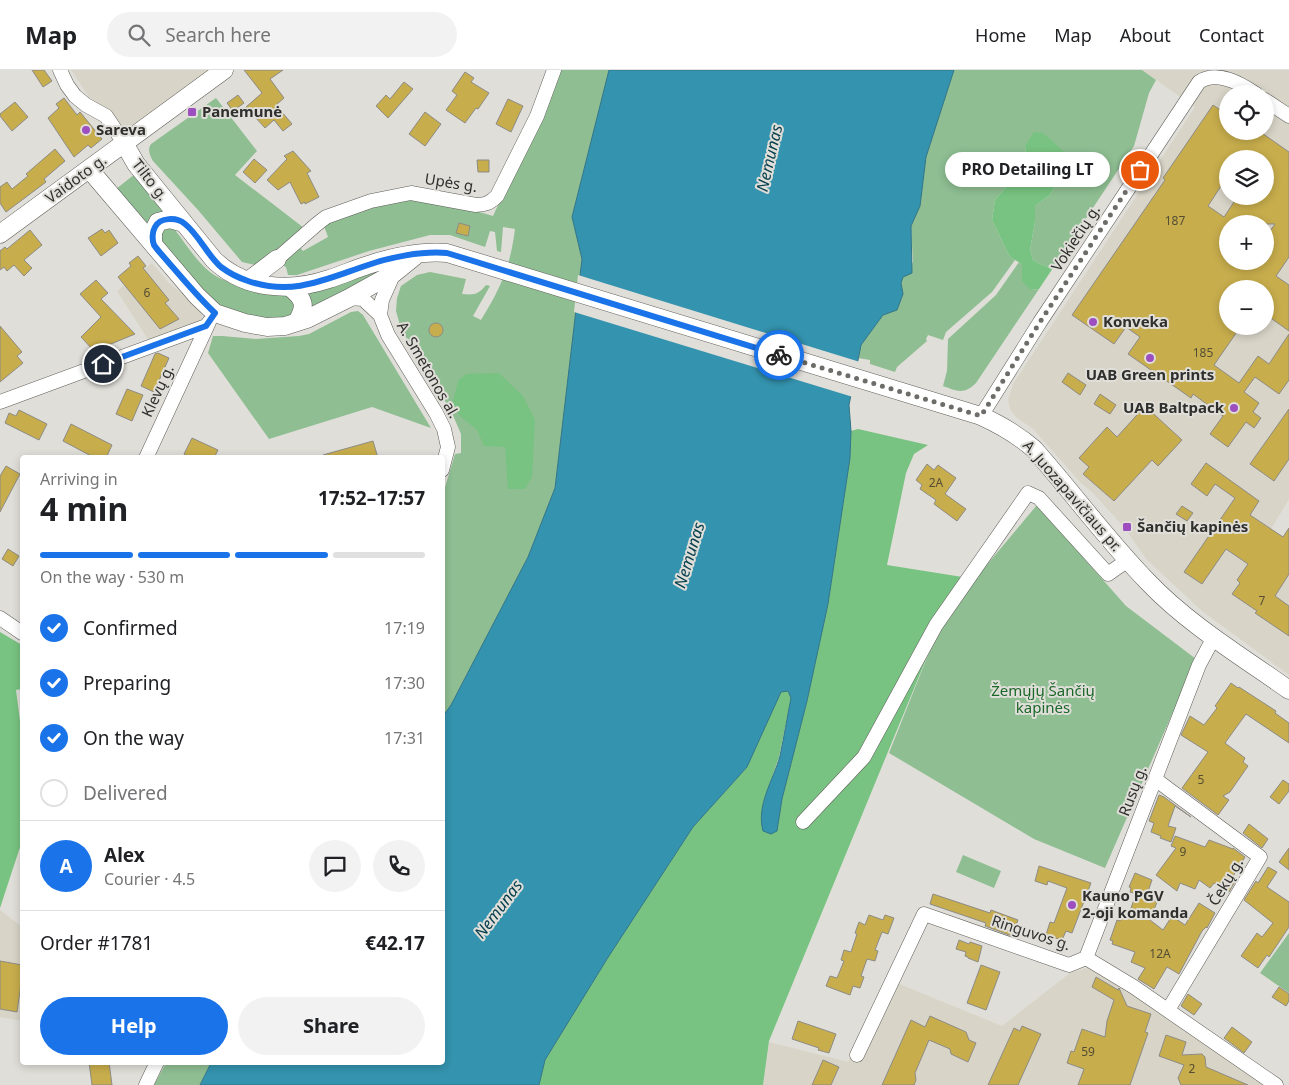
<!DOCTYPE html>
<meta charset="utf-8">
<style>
:root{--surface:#fff;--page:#f2f2f2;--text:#202124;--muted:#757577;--line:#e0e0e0;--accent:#1a73e8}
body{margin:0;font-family:"Noto Sans",sans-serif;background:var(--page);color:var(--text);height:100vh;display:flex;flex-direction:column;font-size:19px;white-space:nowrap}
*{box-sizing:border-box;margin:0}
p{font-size:16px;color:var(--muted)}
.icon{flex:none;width:28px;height:28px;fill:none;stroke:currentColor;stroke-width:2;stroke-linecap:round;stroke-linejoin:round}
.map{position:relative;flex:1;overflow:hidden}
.drawer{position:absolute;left:20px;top:385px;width:425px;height:610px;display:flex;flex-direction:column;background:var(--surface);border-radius:5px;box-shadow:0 2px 8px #0003}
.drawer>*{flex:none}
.controls{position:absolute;left:1219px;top:15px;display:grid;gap:10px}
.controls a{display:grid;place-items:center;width:55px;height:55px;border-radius:50%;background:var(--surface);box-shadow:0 2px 8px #0003;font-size:25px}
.pin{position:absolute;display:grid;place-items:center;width:42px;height:42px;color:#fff;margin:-21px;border:2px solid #fff;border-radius:50%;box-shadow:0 1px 5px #0007}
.courier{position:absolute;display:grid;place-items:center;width:50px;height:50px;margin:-25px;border:4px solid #1a73e8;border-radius:50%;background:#fff;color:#222;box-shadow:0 1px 6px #0007}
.bubble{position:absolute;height:35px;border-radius:18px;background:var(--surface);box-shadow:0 2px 8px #0003;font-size:16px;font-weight:700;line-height:35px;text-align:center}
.headline em{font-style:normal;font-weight:700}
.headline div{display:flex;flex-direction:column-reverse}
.headline{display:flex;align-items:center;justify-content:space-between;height:85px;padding:0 20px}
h1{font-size:32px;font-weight:700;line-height:38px}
.bar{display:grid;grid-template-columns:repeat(4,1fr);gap:8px 5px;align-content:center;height:60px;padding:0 20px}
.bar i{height:6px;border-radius:4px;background:var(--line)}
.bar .current{background:var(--accent)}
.bar p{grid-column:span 4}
.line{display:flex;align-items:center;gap:12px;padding:0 20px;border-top:1px solid var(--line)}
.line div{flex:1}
.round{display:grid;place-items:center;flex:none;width:52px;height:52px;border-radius:26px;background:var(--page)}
ol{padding:0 20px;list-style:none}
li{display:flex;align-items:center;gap:15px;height:55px}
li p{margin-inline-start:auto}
li .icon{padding:5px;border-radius:50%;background:var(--accent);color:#fff;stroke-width:4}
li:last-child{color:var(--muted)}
li i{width:28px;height:28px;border:2px solid var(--line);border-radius:50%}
.primary-button{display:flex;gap:10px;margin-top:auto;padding:10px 20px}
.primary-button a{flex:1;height:58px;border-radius:30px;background:var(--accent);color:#fff;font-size:20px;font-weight:700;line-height:58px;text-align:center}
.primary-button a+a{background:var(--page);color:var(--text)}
header{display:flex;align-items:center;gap:30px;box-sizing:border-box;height:70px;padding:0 25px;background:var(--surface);border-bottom:1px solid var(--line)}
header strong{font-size:24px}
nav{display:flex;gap:28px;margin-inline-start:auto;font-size:18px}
.search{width:350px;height:45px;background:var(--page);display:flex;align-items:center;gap:12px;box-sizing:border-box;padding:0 18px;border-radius:28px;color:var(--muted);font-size:19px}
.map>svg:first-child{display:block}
</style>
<header>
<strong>Map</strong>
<div class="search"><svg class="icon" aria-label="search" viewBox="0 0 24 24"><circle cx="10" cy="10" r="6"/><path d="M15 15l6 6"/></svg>Search here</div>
<nav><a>Home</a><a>Map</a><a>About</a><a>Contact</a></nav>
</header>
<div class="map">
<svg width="1289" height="1015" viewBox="0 0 1289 1015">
<rect width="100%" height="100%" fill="#e0ded8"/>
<!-- built -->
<path fill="#d8d4c7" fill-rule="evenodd" d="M71,0H213L129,60L125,58L109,41L89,27Z
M1142,0H1289V429L1271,459L1289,479V605L1202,541L1147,490L1123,456L1092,422L1081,413L1033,359L1016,347L1010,339L1008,330L1013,314L1195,37ZM1228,24H1265V61H1228ZM1228,89H1265V126H1228ZM1228,154H1265V191H1228ZM1228,219H1265V256H1228Z
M152,193L169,213L186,226L202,242V246L201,252L149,271L117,221Z
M0,840L22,857V951L0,947Z
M1090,897L1275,1015H763L769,972L848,992L887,909L1002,956L1070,903Z"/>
<!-- green -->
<path fill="#8ebe92" d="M557,0H609L572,147L582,189L555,418L528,487L451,635L443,646V424L455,384L461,383V364L451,341L401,259L396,241L397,228L401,216L417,205L430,202L466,209L462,224C474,225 478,225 486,215L490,216L473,246L481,250C501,217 510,198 515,159L503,157L501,182L497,181L495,162L490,161L485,177L450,165H430L369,181L297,205H288L286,197L282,195L285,190L300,177L303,181L328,167L324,156L335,147L348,142L412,129L448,133L493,146L537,51Z
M954,0H1142L1156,10L1149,23L1134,76L1053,198L1042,195L1033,190L1030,180L1035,152V136L1050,125L1057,113L1073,97L1025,76L1027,92L995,130L992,150L1010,187L1015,190L992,222L946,262L943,270L928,265L926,269L927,271L897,297L895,302L870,294V290L858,288L861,275L883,245L897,240L903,224L901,213L903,207L913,192L911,156L920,136L926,87Z
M216,28L257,81L235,105L304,158L262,193L255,195L242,192L198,140L153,91C150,85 147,80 151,74Z
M135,104L166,140L148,156L116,119Z
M169,157L175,160C186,174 196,191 210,202C230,218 268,220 293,227L296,239L290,247C261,251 227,245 205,224C189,209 176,190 162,173L160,163L165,158Z
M1019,192L1022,194L1031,220L1039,219L976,313C964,325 957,321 943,316L947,301L948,269L996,225Z
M370,200H385L311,241L309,222Z
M358,241L363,245L431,358L372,337L269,369L208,283L213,266H222L256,269L299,266L309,264L351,242Z
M1037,435L1126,536L1196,589L1105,798L1034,769L889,683L936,565L975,509Z
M963,785L1001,801L994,818L956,802Z
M1289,863V923L1260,903Z
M166,993V992L211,993L200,1015H154Z"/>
<!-- forest -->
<path fill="#78c381" d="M1034,62L1043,63L1074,91L1073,97L1057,113L1050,125L1035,136V152L1030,180L1033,190L1042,195L1053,198L1039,219L1031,220L1022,211V194L1010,187L992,150L995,130L1027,92L1025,76Z
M499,303L523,326L535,350L532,407L525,419H508L505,377L484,376L477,360L460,346L452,336L458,311L466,304Z
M858,359L928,375L914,384L906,403L887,495L975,509L936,565L769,971L763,1015H539L545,990L607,889L693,757L747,697L781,622L788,621L791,628L779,687L763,733L777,761L782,729L807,631L828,534L850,388L851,361Z
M0,562L22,575V619L16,620L22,667V771L0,838Z"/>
<!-- water -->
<path fill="#3493ae" stroke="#327587" d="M609,0H954L926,87L920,136L911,156L912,203L903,207L901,213L903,224L897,240L883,245L861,275L849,335L851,361L850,388L828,534L807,631L782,729L777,761L771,764L763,761C756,735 773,711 780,686C784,667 787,648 791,628L788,621L781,622L747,697L693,757L607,889L545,990L539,1015H200L211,993L442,992L443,646L451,635L528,487L555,418L582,189L572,147Z"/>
<!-- pier -->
<path fill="#e0ded8" d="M578,205L860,292L853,327L574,242Z"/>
<!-- building -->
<path fill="#c7ad4c" stroke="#8d8b86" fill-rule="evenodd" d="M32,0H44L52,11L43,17Z
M244,0H283L270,9L284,28L276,35L292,54L283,61L274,50L265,58L246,37L262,23Z
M465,2L474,8L471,12L489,23L478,39L476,38L465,53L446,40L457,25L452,21Z
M404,12L413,19L388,48L376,36L386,25L390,29Z
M238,25L244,33L233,41L227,33Z
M64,28L77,45L80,42L102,69L91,78L88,75L74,87L48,48L59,38L56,34Z
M508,29L523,36L511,62L496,54Z
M15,32L28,47L12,61L0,46V44Z
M1213,35L1228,45V61H1259L1289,82V187L1276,206L1289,215V261L1265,244V219H1228V256H1241L1214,295L1239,313L1258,286L1269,294L1289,264V310L1279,324L1255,307L1244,322L1259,333L1253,342L1261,348L1254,358L1246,352L1228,377L1210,364L1223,346L1193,324L1191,328L1128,284L1140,267L1126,257L1114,274L1072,245L1165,110L1163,108ZM1228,89H1265V126H1238L1224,147L1208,136L1223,113L1228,116ZM1228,154H1275L1265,168V191H1228Z
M425,42L441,54L425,76L409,64Z
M55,79L65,91L44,109L46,112L6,142L0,133V117L7,112L12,119L28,106L26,104Z
M293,81L311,101L307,103L319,127L305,134V132L301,134L290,112L278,120L267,110L287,89L284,86Z
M254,89L267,100L255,113L243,102Z
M477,90H489V102H478Z
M459,153L470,156L468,166L456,163Z
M102,159L105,163L109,160L118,173L101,186L88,168Z
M30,160L42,175L24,190L32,198L24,206L14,195L7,201L4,197L0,200V181L5,177L7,179Z
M138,186L146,196L143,198L169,230L165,233L179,249L160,259L118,207L131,196L129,193Z
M96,210L108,223L101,229L135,264L94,281L81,267L101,247L80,224Z
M429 260a7 7 0 1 1 14 0a7 7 0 1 1-14 0Z
M0,256L22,282L17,286L23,293L0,312Z
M158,283L169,288L154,322L141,316L155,284Z
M1068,303L1086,315L1080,325L1062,312Z
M127,319L143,325L132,351L116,344Z
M1100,324L1116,335L1110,344L1094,334Z
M1145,336L1182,370L1158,396L1152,390L1114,431L1083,404L1089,397L1079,388L1107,357L1117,367Z
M1289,339V389L1274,411L1250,394Z
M19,340L47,354L39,370L5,353L9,343L16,346Z
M71,354L112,375L106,388H95L63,371Z
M192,368L218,380L214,388H191L184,384Z
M373,371L378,388H324L323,385Z
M1206,393L1259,431L1250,445L1283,467L1289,458V504L1275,526L1289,536V566L1255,543L1257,541L1232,524L1240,513L1237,510L1248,494L1226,479L1202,514L1184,502L1235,428L1215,414L1207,426L1191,414Z
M927,394L934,400L938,395L956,408L945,424L966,439L957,451L934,434L936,430L920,419L922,415L916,410Z
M6,396L20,404L0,442V406Z
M1182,436L1193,443L1187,451L1176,444Z
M8,479L19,486L13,496L2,489Z
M1231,613L1238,618L1239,617L1276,641L1275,643L1289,653V673L1246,644L1225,673L1245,688L1243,692L1248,696L1230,722L1223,726L1229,730L1218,745L1182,718L1208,682L1181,665L1190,646L1204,655L1217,638L1215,636Z
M1283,710L1289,714V721L1279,734L1270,727Z
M1159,725L1164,727L1191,747L1175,736L1168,756L1176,758L1171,772L1160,768L1161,766L1151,762L1154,753L1149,751Z
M1249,754L1268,769L1262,778L1243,763Z
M1175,766L1205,777L1209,770L1233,779V778L1245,787L1232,808L1236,810L1229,822L1214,813L1210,818L1199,810L1195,819L1180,813L1177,821L1156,805L1176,778L1171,776Z
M1289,778V800L1279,792Z
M1039,796L1091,813L1072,863L1066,861L1062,870L1046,865L1050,852L1054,853L1067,818L1048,811L1047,815L1035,811Z
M1268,797L1277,802L1267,817L1289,832V857L1269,887L1267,885L1258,898L1241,886L1257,863L1262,867L1273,853L1244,830L1256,811L1258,813Z
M1135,803L1152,810L1146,827L1157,832L1150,850L1163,860L1172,846L1185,855L1199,833L1215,843L1207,858L1206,857L1202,861L1179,904L1167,897L1154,919L1138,909L1145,898L1131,892L1135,882L1112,874L1113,871L1110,870L1117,850L1120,851L1121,847L1127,849L1136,824L1130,822L1131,818L1129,817Z
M933,824L990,843L991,840L1018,850L1012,866L985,856L986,853L930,834Z
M869,845L883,850L885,845L894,848L888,864L882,862L875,880L878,881L875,891L867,889L861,906L864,907L860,918L853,916L850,925L826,916L830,906L837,908L844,891L841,890L844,880L851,882L857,864L855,863L859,852L865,855Z
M959,870L969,874L970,872L982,876L978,892L968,888V887L965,886L966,882L956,879Z
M0,891L22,895V907L17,942L0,939Z
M981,895L1000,902L986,940L967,933Z
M1096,907L1118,920L1119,918L1127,936L1151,944L1145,962L1148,963L1130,1015H1078L1084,999L1067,993L1071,981L1074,982L1082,959L1105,967L1107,951L1114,930L1092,917Z
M1279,917L1289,924V931L1286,936L1272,927Z
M1188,924L1202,934L1194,945L1181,936Z
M930,946L966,962L969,970L976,973L968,992L951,984L950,979L929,970L915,1003L916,1010L914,1015H882L911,950L925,957Z
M798,951L836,964L829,983L818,980L819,978L792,969Z
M1022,956L1041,964L1018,1015H988L1014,958L1020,961Z
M1232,957L1252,972L1244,983L1224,968Z
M1166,965L1186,972L1182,985L1202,984L1205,987L1206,997L1248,1015H1181L1178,1008L1184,995L1159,986Z
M823,990L839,997L831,1015H812Z
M89,992H109L112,1015H92Z"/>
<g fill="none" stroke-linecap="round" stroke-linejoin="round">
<!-- minor casing -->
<g stroke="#5e5d58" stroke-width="15">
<path id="minor" d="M60,0L67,15L75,26L86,35L106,46L124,73
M1265,30L1289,46
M277,189L317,154L326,147L371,131L411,123L476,135C485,135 490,133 497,126L537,46L554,0
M349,228L363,229L380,245L388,265L436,343L444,359L448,377L442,400
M380,245L382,230L394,203
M0,332L206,256
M981,346L1040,252L1199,12C1217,0 1240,13 1256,24
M146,388L209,252
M0,548L22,563
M1155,709L1260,787L1168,940
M803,752L864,687L936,555L1028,423L1039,428L1108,504L1128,490
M1086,888L1199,595L1214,567
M1086,888L1134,917L1276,1015
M857,985L924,844L1069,895L1086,888
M146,1015L157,992"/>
</g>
<!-- major casing -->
<g stroke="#5e5d58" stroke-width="19">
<path id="major" d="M124,73L136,94L214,190C245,220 290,222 329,209C342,205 355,199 368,195C393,187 421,181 447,183L981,346C1001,355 1018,365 1034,379C1073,423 1107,470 1148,512C1188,554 1241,586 1289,620
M89,99L197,226L215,243L245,253L267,257L285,256L307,249L349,228L394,203L415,186
M0,164L224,0
M153,174V162L158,152L170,149L184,153
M248,211L277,189
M291,218C305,230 306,236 297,252"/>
</g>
<!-- minor -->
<use href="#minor" stroke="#fff" stroke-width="14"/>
<!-- major -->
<use href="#major" stroke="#fff" stroke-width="18"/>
</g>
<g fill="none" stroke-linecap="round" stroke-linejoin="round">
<!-- done -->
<path stroke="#6d6c69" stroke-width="5" stroke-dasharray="0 9" d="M779,285L981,346L1040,252L1140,100"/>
<!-- route -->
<path stroke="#1a73e8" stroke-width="6" d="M103,294L206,256L215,243C198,227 184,210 169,193C164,187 158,181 154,175C152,170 152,162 155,157C160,147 177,147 185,154C199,165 207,185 221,197C229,203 239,208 248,211C292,226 324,210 365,196C390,187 421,181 447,183L779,285"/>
</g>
<!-- markers -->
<g fill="#9d4fbf" stroke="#e0ded8" stroke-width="2">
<rect x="187" y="37" width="10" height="10" rx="2.5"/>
<circle cx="86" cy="60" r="5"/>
<circle cx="1093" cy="252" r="5"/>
<circle cx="1150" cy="288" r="5"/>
<circle cx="1234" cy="338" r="5"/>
<rect x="1122" y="452" width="10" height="10" rx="2.5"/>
<circle cx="1072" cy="835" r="5"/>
</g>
<g text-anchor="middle" stroke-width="4" stroke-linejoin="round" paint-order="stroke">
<!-- number labels -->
<g font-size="12" fill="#554e35">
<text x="1175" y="155">187</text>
<text x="147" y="227">6</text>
<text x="1203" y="287">185</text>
<text x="936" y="417">2A</text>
<text x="1262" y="535">7</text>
<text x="1201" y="714">5</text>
<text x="1183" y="786">9</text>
<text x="1160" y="888">12A</text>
<text x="1088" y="986">59</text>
<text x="1192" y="1003">2</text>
</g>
<!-- poi labels -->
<g font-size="15" font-weight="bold" fill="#2f2f2d" stroke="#e0ded8" text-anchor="start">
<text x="202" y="47">Panemunė</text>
<text x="96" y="65">Sareva</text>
<text x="1103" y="257">Konveka</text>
<text x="1150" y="310" text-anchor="middle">UAB Green prints</text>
<text x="1224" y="343" text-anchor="end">UAB Baltpack</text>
<text x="1137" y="462">Šančių kapinės</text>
<text x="1082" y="831">Kauno PGV<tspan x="1082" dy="17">2-oji komanda</tspan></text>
</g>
<!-- street labels -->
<g font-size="15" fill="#2f2f2d" stroke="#e0ded8">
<text transform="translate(76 109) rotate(-36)" y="5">Vaidoto g.</text>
<text transform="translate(150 110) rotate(52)" y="5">Tilto g.</text>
<text transform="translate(451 113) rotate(9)" y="5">Upės g.</text>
<text transform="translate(1076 168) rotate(-57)" y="5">Vokiečių g.</text>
<text transform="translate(428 300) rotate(60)" y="5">A. Smetonos al.</text>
<text transform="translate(158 321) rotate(-65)" y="5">Klevų g.</text>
<text transform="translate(1072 426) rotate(49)" y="5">A. Juozapavičiaus pr.</text>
<text transform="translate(1133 721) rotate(-69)" y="5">Rusų g.</text>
<text transform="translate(1226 812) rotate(-59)" y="5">Čekų g.</text>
<text transform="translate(1031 863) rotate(18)" y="5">Ringuvos g.</text>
</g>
<!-- park labels -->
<g font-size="15" fill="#1b682b" stroke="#e0ded8">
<text x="1043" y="626">Žemųjų Šančių<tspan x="1043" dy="17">kapinės</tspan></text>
</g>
<!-- water labels -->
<g font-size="16" font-style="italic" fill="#06404f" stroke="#e0ded8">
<text transform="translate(769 88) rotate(-77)" y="6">Nemunas</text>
<text transform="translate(689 485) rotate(-73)" y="6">Nemunas</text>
<text transform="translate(498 839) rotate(-53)" y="6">Nemunas</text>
</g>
</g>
</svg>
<div class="controls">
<a><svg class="icon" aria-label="locate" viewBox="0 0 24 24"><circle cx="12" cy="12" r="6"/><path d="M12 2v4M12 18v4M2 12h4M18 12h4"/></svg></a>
<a><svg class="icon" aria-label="layers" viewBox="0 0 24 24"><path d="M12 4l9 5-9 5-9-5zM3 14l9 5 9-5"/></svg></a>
<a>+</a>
<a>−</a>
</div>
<div class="pin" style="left:1140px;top:100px;background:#ea580c"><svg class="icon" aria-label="bag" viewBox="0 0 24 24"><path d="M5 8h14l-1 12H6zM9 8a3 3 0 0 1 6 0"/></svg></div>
<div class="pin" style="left:103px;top:294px;background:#1f2937"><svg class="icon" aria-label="home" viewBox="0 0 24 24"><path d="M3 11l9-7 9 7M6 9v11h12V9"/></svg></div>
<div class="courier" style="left:779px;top:285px"><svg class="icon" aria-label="bike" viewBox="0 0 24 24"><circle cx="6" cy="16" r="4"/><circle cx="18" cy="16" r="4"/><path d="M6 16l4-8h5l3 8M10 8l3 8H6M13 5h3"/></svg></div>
<div class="bubble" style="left:945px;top:82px;width:165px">PRO Detailing LT</div>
<section class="drawer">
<div class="headline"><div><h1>4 min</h1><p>Arriving in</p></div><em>17:52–17:57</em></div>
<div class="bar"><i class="current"></i><i class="current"></i><i class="current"></i><i></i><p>On the way · 530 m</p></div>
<ol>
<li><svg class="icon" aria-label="check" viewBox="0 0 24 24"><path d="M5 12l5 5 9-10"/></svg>Confirmed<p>17:19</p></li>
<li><svg class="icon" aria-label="check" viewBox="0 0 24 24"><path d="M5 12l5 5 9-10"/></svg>Preparing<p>17:30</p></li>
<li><svg class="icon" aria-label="check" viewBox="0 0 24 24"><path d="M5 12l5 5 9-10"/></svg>On the way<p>17:31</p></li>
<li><i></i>Delivered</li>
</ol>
<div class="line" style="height:90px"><b class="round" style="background:var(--accent);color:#fff">A</b><div><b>Alex</b><p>Courier · 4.5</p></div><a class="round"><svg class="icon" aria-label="chat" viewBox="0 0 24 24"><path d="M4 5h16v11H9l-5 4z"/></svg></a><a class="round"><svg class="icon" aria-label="phone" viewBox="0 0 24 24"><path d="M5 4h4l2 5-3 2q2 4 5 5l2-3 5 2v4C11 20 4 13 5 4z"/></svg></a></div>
<div class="line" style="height:65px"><div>Order #1781</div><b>€42.17</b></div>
<div class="primary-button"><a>Help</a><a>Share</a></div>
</section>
</div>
